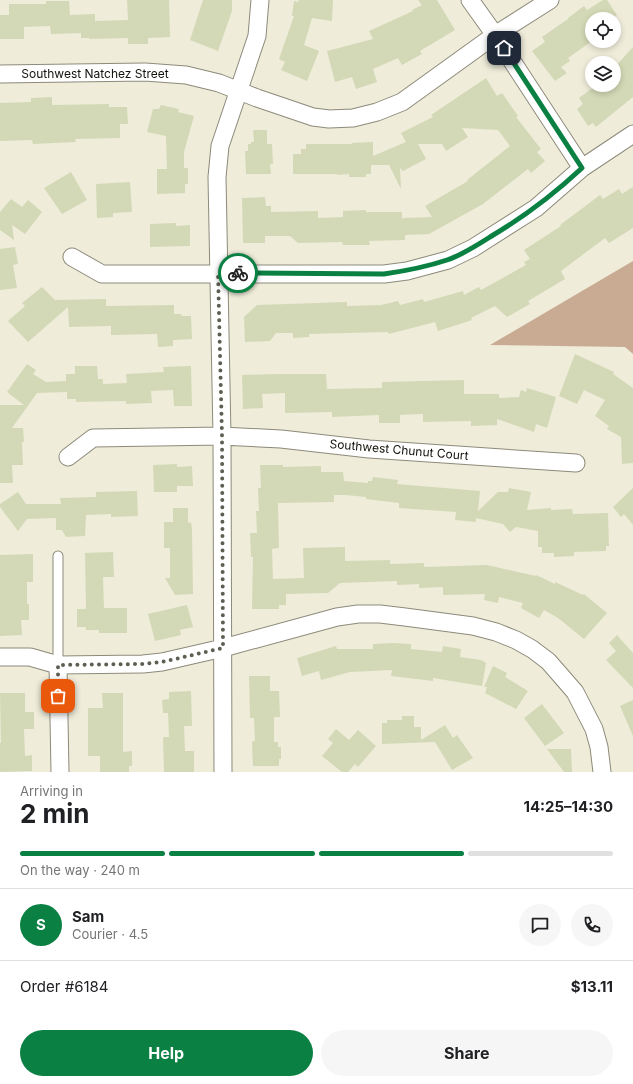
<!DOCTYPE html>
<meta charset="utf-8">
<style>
:root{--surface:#fff;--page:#f6f6f6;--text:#202124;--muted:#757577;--line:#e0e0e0;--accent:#0b8043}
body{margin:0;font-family:Inter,sans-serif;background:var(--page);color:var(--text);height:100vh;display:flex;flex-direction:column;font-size:15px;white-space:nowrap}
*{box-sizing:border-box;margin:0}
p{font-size:13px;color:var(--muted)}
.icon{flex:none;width:22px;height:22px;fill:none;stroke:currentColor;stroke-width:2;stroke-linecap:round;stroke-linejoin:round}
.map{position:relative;height:772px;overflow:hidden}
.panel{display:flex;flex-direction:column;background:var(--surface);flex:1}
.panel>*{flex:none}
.tools{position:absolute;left:585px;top:12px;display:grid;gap:8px}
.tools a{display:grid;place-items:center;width:36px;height:36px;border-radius:50%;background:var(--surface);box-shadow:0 2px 6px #0003;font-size:20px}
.pin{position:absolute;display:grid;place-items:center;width:34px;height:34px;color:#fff;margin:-17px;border-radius:8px;box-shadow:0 2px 6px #0006}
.courier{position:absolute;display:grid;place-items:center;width:40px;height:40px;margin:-20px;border:3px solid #0b8043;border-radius:50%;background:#fff;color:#222;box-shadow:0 1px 5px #0007}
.head em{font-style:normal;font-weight:700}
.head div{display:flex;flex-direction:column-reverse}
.head{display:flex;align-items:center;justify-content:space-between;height:68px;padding:0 20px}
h1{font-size:26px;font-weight:700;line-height:30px}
.bar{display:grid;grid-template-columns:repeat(4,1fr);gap:6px 4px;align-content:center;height:48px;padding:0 20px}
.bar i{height:5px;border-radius:3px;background:var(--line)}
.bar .current{background:var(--accent)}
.bar p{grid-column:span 4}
.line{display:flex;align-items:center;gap:10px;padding:0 20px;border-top:1px solid var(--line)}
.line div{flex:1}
.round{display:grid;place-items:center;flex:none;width:42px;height:42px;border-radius:21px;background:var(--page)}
.button{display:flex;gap:8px;margin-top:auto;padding:8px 20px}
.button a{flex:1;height:46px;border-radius:24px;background:var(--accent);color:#fff;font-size:16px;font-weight:700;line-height:46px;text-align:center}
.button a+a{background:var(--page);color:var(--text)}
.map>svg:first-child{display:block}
</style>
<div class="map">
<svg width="633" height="772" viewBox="0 0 633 772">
<rect width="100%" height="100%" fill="#efecda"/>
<!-- forest -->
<path fill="#c9ab94" d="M633,261V354L625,347L490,345Z"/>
<!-- building -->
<path fill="#d3d9b6" d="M127,0H169L170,37L148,38V44H128V38L89,39V38H81V33L51,34L50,26L24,27V39H0V15H9V4H46V1H69L70,15L95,14V21L128,20Z
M203,0H232V11L218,51L190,40Z
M299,0H333L332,21L312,18L304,45L319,51L307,81L281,70L285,62L279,59L294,16H292L294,1L298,2Z
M418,0H437L455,30L420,51L422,54L402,65L398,58L373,69L377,82L356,89L352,77L335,82L327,51L373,39L369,31L413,11L412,10L422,5Z
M603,0H607L617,15L611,19H592V41L568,58L570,61L561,67L567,73L555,81L532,51L545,42L542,37L568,19V18L584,6L587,10Z
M633,47V97L596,127L593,123L588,126L577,109L583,104L579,98L597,85H614V68Z
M486,78L497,96L502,93L518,116L516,117L541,149L537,152L545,161L531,173L528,169L483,204L429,234L405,235V240L369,241L370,245H343L342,242L298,243L290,236H265V243H243L242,198L265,197L266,206H271V212L318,211V218L343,217V211L366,210V212H402V219L404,218L432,217L425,206L468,181L467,180L510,146L498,130L462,128L468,137L446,151L442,144H418L426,159L403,171L400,168L401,189L389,165H371V174H366V177H349V174L337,175V174H293V154H301V149H306V144H352V143L373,142V156L406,142L401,133L433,117L431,115Z
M52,97V105L109,104V107H127L128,124H120V138L75,139L76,142L33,144L32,140L0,141V103L31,102V98Z
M161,105L179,109L178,112L194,116L184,152V168H188V184H185V193L157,194V169H167L166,136L147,132L153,109H159Z
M253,130H267V144H272L273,164H270L271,174H246L245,151H248V144H251V142H254Z
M71,172L87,200L62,214L44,188Z
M130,182L132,212L113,213V217L97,218L96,184Z
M633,187V228L609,243L605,238L561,271L565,279L528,301L530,304L507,317L495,306L471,318L472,320L438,331L435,322L389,334L388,332L309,334V337L293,338V333H276L270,341L245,342L244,317L257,305L347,302V306L381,305L398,301L400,305L423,299L424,302L463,291L464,295L479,287L481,290L526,265L524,262L530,259L524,250L561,226L560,225L600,195L603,199L619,189L622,194Z
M11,199L22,207L28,200L42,212L25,234L12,225L14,240L0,230V212Z
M176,223V226L190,225V246L150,247V224Z
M15,247L18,264L13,265L17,288L0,290V249Z
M42,287L55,300L106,299V306L174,305V314H181L182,316H191L192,339L173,340V346L158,347L157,334L111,335V326L69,327L68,307L28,342L8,321L25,306L22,303Z
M575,354L614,372L613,374L633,388V463L622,464L621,437L607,429L609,426L595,416L605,400L584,390L577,404L559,396Z
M27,364L36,370L33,374L46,382L66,381V374H75V366H97L98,379H103V384L127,383L126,374L164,372L163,367L191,366L192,406H174L173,390L151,391L152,403L126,404V401L76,402V399H67V392L37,393L12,428H23L24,442H22L23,465H12L13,483H0V405H24L7,392Z
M276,374H326L327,389L382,388V382L464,380V394H499V398L519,397L521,390L526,392L527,388L556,397L547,428L536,424L534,432L497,419V425L471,426V421L423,422V414L400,415V423H379V415L332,417V412L285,413V393L262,394L263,408L243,409L242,375Z
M177,464V467L192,466L193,486H177V492H154L153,465Z
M260,465H283V467L321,466V472H343L344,481L368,483V481H372L373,477L398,480L397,484L480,491L478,511L498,492H508L509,488L531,492L527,510L551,508V510L572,509L573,514L608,513L609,546H606V551L574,552V556L554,557V553H542V547H538V531L516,527L510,532L503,524L476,518V522L455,520L456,512L399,508V503L366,499V497L346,495H334V502L278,503L279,548L272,549L273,579L304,578L303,548L345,547V561L390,560V564L424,563V567L487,565L536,576V575L555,584V582L583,595L584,594L607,613L584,639L558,618L544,610L539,618L521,608L523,603L499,597L498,603L484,600L485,594L443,595V587L419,588V584L397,585V581L340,583L328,593L286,594V605H279V609H252L253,557H251L250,533H257L256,511H259L258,488H261Z
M633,488V525L624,514L621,517L613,507Z
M137,491L138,516L111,517V514L86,515L85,536L66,537L62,530H56V518L27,519L18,531L0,507V504L18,492L26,504H61L60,498L96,497V492Z
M173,508H188V523L191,522L192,530L193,594L175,595L165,578H170V548H164V522H173Z
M113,552L114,577H103L104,608H127V633H99V630H86V627H77V609H86L85,553Z
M33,554V582H27V604H29V620H21L22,635L0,636V555Z
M187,605L193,627L180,630L181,635L155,641L148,614Z
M617,635L633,653V688L606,660L616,651L609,643Z
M394,643L411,644V649L442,652L443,646L461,649L460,657L481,660L486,663L482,686L433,678V681L391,676L392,670L350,672L321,680L319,671L302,676L297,658L336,646L337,649H373V644Z
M493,666L507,673L505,677L528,691L516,709L485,693L487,687H484Z
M249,676H270V691H279L280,717H274V742H278V747H281V759H279V766H253L252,742L255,741L254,718H250Z
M191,691L192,726H184L185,751H194V772H164L163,737H169L168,713H163L162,700L169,699V692Z
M0,693H25V712H34V729H24L25,756L32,755V771L0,772V743H1Z
M102,693H123V752L132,751V766H129V772H100V756H88V708H103Z
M633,700V736L620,706Z
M542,704L564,733L545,746L524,718Z
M402,716H414V727H421V740L445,725L453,738L457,735L473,758L452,770L435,742L382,744V723H387V720H402Z
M336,729L349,740L358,730L376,746L358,767L355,764L348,772H342L322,756L333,743L328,739Z
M547,749H571L572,772H564Z"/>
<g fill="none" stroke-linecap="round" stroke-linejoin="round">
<!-- service casing -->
<g stroke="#8d8a7a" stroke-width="11">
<path id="service" d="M58,556V665"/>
</g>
<!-- minor casing -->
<g stroke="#8d8a7a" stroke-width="19">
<path id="minor" d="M470,0L495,35L582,168
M0,74L145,72L186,75L219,83L257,98L313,117L329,119L353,118L377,112L402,102L495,35L550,0
M72,257L102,274H384L407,271L448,260L473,248L536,208L582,168L633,134
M68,457L93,438L222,436L281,439L369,449L576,463
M0,657H30L58,665L143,664L162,662L223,648L337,617L358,614H380L405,617L473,626L496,632L516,640L532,649L548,661L562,677L575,692L594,729L599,747L602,772
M58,665L60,772
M223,772L222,436L217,177L220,146L257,36L260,0"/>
</g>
<!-- service -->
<use href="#service" stroke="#fff" stroke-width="9"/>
<!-- minor -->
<use href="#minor" stroke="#fff" stroke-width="17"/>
</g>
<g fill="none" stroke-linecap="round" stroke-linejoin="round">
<!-- done -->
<path stroke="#5f5e53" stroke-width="4" stroke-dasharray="0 7.2" d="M58,696V665L143,664L162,662L223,648L222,436L218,273H238"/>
<!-- route -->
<path stroke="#0b8043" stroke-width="5" d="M238,273L384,274C405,271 426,267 447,260C462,255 476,246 490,237C524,217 553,195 582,168L504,48"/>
</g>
<g text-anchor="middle" stroke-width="3.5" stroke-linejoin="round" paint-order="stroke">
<!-- street labels -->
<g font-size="12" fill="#12110b" stroke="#fff">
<text x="95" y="78">Southwest Natchez Street</text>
<text transform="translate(399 450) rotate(5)" y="4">Southwest Chunut Court</text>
</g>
</g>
</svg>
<div class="tools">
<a><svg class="icon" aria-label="locate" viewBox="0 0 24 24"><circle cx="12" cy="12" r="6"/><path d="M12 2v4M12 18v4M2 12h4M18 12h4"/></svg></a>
<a><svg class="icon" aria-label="layers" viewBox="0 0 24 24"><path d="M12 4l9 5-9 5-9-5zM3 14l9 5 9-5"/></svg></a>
</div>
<div class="pin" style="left:58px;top:696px;background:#ea580c"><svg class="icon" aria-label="bag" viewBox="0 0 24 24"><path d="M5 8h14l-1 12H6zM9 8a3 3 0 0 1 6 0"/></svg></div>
<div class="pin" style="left:504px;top:48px;background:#1f2937"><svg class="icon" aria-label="home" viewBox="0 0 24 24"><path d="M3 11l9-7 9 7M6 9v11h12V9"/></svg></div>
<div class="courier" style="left:238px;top:273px"><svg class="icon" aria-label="bike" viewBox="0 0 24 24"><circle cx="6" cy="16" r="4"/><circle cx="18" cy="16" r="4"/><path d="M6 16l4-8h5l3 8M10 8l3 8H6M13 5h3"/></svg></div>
</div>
<section class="panel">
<div class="head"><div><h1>2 min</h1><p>Arriving in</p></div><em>14:25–14:30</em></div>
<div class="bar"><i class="current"></i><i class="current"></i><i class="current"></i><i></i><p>On the way · 240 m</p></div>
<div class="line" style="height:72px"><b class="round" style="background:var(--accent);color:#fff">S</b><div><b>Sam</b><p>Courier · 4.5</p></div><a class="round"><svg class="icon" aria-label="chat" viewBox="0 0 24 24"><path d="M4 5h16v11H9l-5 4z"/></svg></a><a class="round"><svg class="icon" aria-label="phone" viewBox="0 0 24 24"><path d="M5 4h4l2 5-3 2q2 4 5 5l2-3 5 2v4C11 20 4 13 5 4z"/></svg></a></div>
<div class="line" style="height:52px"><div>Order #6184</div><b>$13.11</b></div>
<div class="button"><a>Help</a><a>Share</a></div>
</section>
